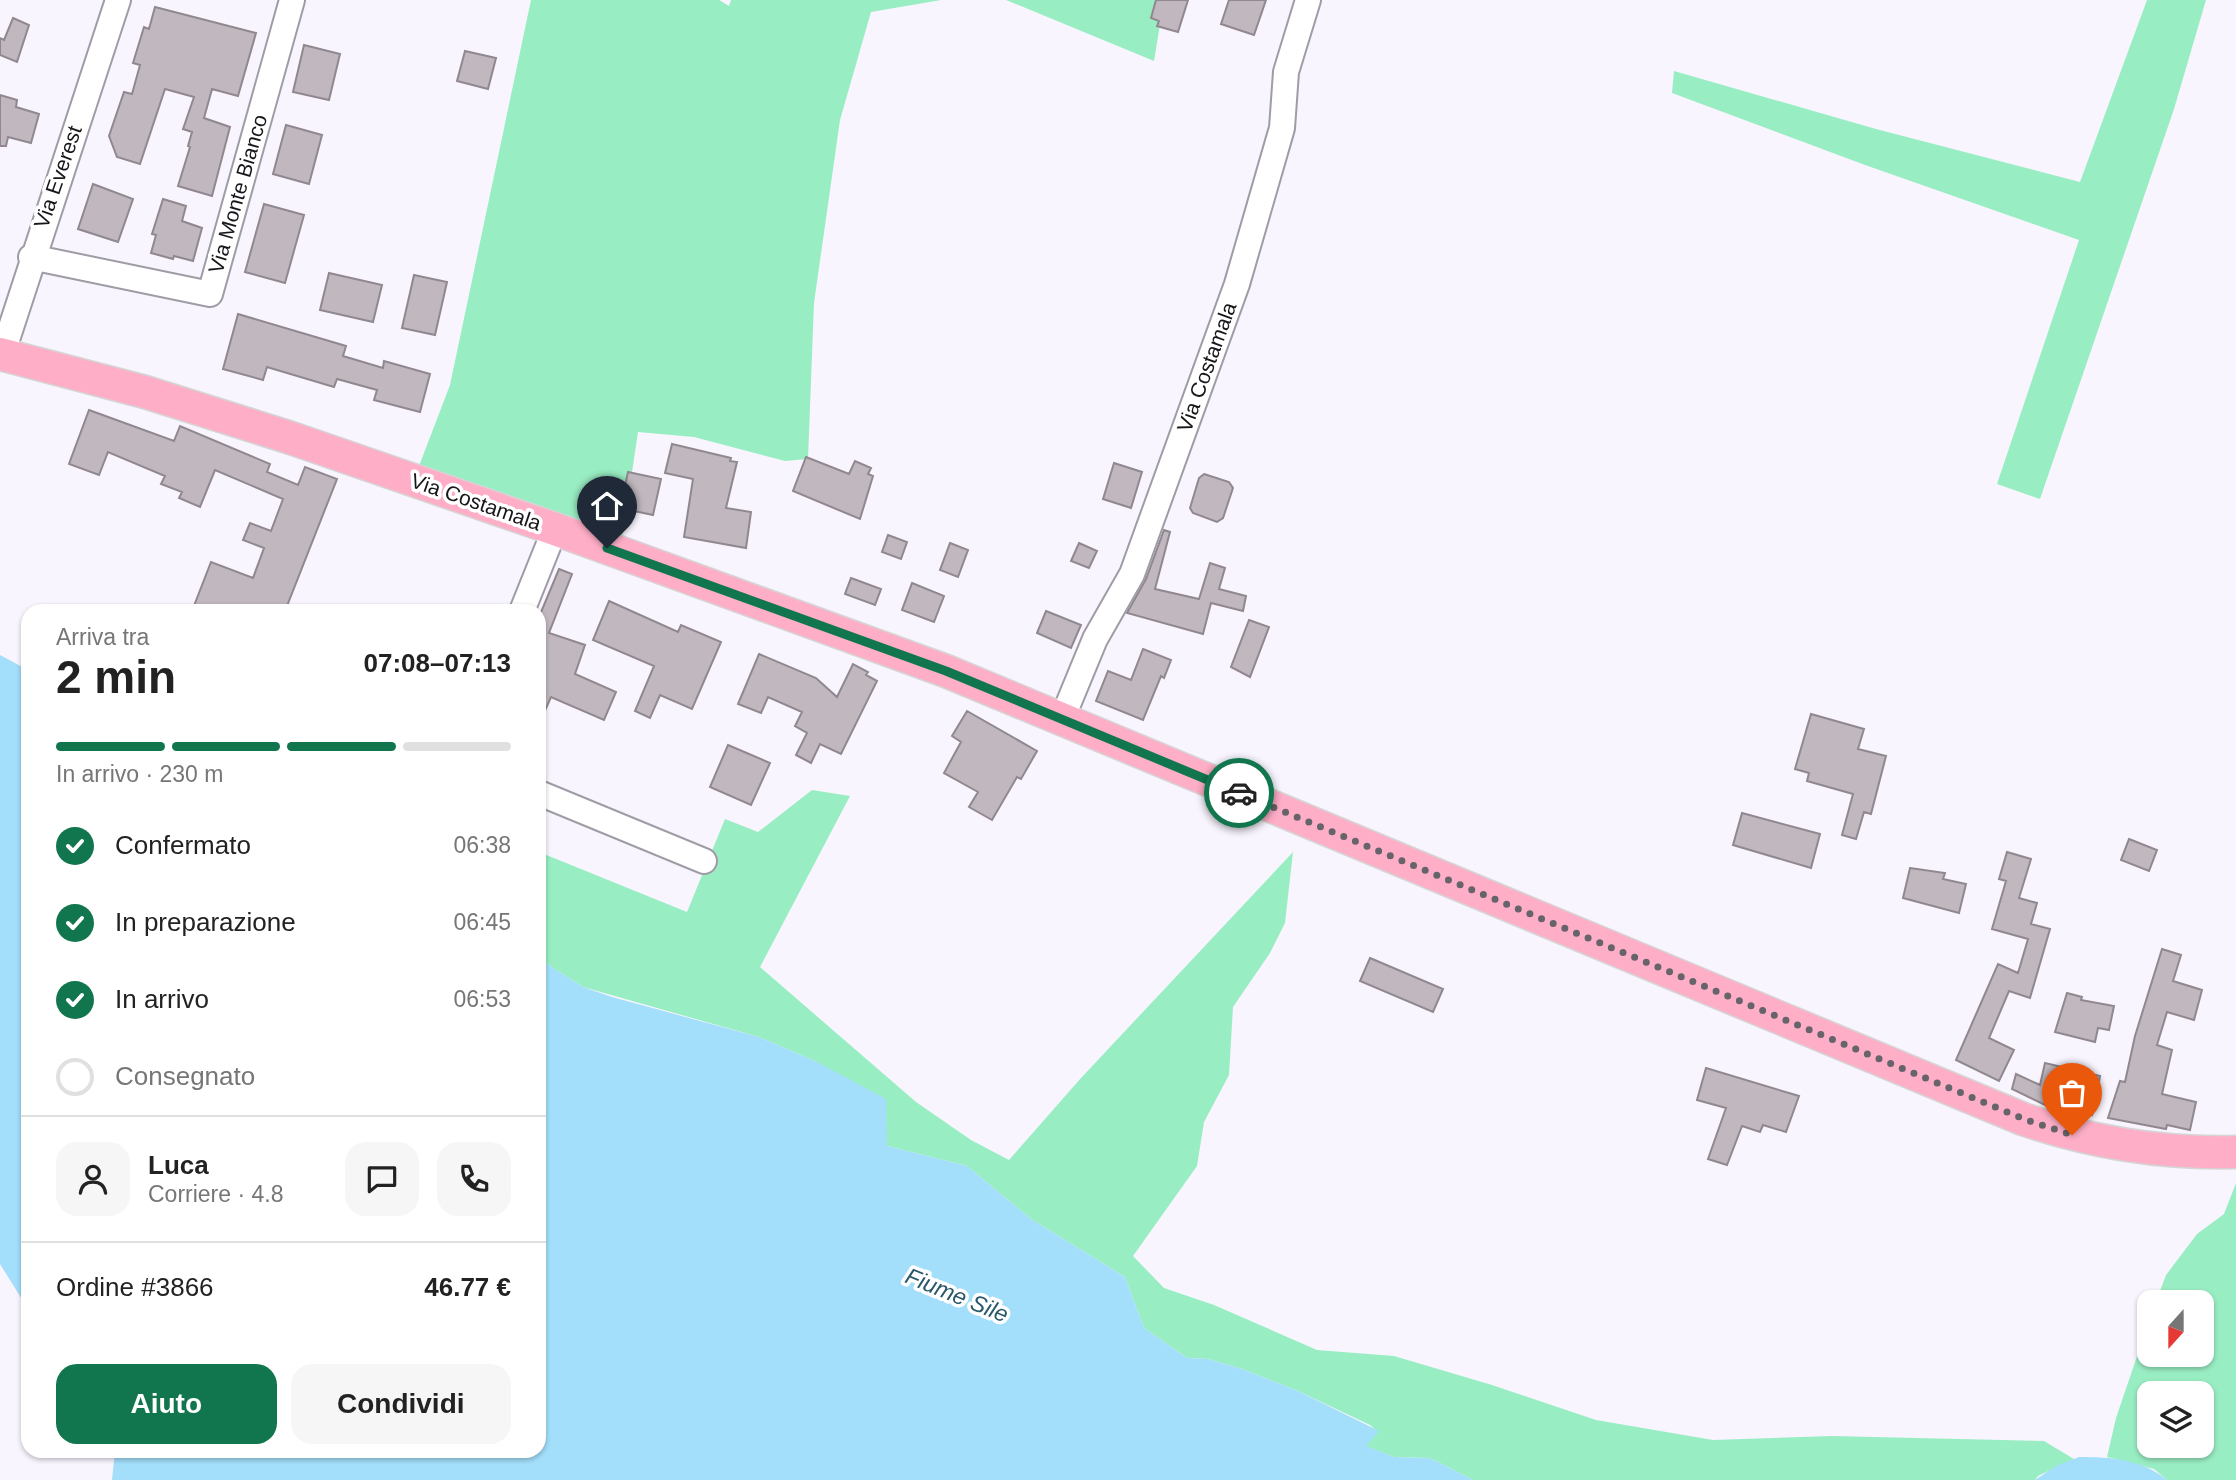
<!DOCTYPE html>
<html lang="it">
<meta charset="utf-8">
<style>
:root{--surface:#fff;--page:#f6f6f6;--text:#222;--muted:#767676;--line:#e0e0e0;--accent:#11764e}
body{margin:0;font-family:Helvetica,sans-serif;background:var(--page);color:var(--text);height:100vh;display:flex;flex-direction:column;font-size:26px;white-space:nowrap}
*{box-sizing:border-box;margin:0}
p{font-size:23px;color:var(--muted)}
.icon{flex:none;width:38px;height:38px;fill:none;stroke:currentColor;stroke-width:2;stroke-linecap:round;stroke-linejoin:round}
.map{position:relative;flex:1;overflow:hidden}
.side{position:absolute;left:21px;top:604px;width:525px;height:854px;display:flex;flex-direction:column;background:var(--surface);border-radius:21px;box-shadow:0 2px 5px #0004}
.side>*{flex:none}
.needle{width:46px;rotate:201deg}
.controls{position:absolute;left:2137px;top:1290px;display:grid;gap:14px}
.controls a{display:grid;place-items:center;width:77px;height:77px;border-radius:14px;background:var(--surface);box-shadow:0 2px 5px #0004;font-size:35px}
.pin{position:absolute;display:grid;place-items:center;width:60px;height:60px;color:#fff;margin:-72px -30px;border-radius:50% 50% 50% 0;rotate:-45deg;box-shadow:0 0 7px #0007}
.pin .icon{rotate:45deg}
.courier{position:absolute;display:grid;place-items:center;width:70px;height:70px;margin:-35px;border:5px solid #11764e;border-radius:50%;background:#fff;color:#222;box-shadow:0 2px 9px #0007}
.head em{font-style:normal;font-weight:700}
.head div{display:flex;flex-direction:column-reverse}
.head{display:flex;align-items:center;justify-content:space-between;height:119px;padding:0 35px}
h1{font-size:46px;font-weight:700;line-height:52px}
.bar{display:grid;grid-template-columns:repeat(4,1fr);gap:10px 7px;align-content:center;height:84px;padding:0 35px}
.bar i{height:9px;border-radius:5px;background:var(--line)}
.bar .on{background:var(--accent)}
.bar p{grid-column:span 4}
.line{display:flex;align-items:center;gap:18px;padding:0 35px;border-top:2px solid var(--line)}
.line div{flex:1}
.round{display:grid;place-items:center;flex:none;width:74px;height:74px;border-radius:21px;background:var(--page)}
ol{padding:0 35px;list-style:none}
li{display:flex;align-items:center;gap:21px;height:77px}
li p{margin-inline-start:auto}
li .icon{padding:7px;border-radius:50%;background:var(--accent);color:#fff;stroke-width:4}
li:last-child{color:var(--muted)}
li i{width:38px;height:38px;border:4px solid var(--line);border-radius:50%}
.cta{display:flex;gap:14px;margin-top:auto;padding:14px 35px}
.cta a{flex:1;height:80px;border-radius:21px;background:var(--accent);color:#fff;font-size:28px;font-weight:700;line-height:80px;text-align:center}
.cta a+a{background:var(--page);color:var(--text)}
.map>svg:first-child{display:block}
</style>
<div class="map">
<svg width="2236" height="1480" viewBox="0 0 2236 1480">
<rect width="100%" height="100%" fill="#f8f5fe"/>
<!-- green -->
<path fill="#99edc3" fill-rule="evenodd" d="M531,0H719L729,6L731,0H941L871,12L840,120L814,303L808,459L785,461L694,437L638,432L622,539L419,466L450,385Z
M1006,0H1164L1154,61Z
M2147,0H2206L2174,109L2040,499L1997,484L2079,240L1865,165L1672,93L1674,71L1876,129L2080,182Z
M812,790L850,796L760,967L916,1102L971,1140L1009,1160L1081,1078L1293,852L1285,923L1270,953L1233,1007L1229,1075L1204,1122L1197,1166L1133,1256L1164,1288L1214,1305L1317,1350L1394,1356L1492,1385L1596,1420L1713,1440L1832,1436L2044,1441L2074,1459L2038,1476L2035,1480H1473L1430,1458L1394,1457L1365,1446L1378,1432L1370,1425L1298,1391L1242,1369L1208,1359L1187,1358L1144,1328L1125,1277L1031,1219L967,1166L887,1146L817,1062L759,1037L583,987L539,959V852L687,912L725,819L758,832Z
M2236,1183V1480H2167L2154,1469L2107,1457L2116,1418L2149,1321V1354H2202V1302H2156L2166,1275L2197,1234L2224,1214ZM2149,1393H2202V1446H2149Z"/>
<!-- water -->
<path fill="#a3defa" d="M0,655L28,670V1309L0,1264Z
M539,959L583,987L612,997L759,1037L817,1062L886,1099L887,1146L967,1166L1031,1219L1125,1277L1144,1328L1187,1358L1208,1359L1242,1369L1298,1391L1379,1431L1366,1446L1394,1457L1430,1458L1473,1480H112L115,1451H539Z
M2079,1457C2110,1457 2142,1459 2167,1480H2035L2056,1466Z"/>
<!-- building -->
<path fill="#c0b7bf" stroke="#91888f" stroke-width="2" d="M1156,0H1188L1178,32L1157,26L1159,21L1151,18Z
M1229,0H1266L1254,35L1221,24Z
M155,7L256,33L238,96L212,89L204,118L230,127L212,196L178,186L190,147L188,146L192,132L183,129L194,97L165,89L140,164L117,157L109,136L124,92L132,94L140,65L133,63L144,27L149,29Z
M13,18L29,25L17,62L0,55V38L4,40Z
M304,45L340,54L329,100L293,92Z
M465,51L496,58L488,89L457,81Z
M0,95L17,100L16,107L39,114L31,143L8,137L6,146H0Z
M286,125L322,135L309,184L273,174Z
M93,184L133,199L118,242L78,229Z
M163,199L186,206L182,221L202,228L193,261L174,256L173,259L151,253L156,235L152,234Z
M264,204L304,215L285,283L245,272Z
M329,273L382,285L373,322L320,310Z
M414,275L447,282L435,335L402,328Z
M238,314L346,346L343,356L383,368L384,361L430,374L420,412L374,400L377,390L337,379L334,387L267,367L263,380L223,369Z
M89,410L174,441L180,426L270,464L267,472L298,485L305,467L337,479L285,611H192L211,562L253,578L264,548L243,540L250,523L271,531L283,499L215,470L200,507L179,498L182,492L161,484L165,476L108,452L99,475L69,464Z
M672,444L731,458L730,461L737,462L726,508L751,512L746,548L684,537L693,479L665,473Z
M806,457L849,474L855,461L871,468L868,474L873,476L860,519L793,491Z
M1114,463L1142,472L1131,508L1103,499Z
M628,472L661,479L653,515L620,508Z
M1204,474L1229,482L1233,488L1223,518L1217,522L1193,513L1190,508L1199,478Z
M1164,530L1170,532L1155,589L1199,599L1210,563L1225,568L1219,589L1246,596L1243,611L1211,603L1203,634L1127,613L1146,579Z
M888,535L907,542L901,559L882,552Z
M950,543L968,550L958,577L940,570Z
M1079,543L1097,551L1089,568L1071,561Z
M559,569L572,574L549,633L585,645L575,674L616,692L604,720L551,697L539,724V617Z
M851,578L881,589L875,605L845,594Z
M912,583L944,596L934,622L902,610Z
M609,601L678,632L681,625L721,642L692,709L660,695L650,718L635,711L654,666L593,640Z
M1046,611L1081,625L1071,648L1037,633Z
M1249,620L1269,627L1250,677L1231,667Z
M1143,649L1171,660L1164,678L1161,676L1143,720L1096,701L1108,671L1131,680Z
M759,654L816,678L837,697L853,664L868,672L866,675L877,681L841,754L820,744L811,763L796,755L807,733L795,726L802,712L768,697L761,713L738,704Z
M967,711L1037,751L1021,779L1017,777L992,820L969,807L978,792L944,773L961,742L952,736Z
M1811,714L1864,729L1858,749L1886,756L1871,814L1864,812L1856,839L1842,835L1853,794L1807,781L1809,773L1795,769Z
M728,745L770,763L751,805L710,787Z
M1742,813L1820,834L1811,868L1733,845Z
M2129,839L2157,850L2149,871L2121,860Z
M2007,852L2031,859L2019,898L2037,903L2031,924L2050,929L2030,998L2009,991L1989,1038L2014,1050L1999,1081L1956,1060L1998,964L2018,973L2028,939L1992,929L2006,881L1999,879Z
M1910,868L1945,873L1943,879L1966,884L1959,913L1903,898Z
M2162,949L2181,955L2173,981L2202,990L2194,1020L2167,1012L2157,1045L2172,1050L2162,1094L2196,1102L2190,1130L2167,1125L2166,1129L2108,1118L2120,1081L2125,1082L2135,1036Z
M1370,958L1443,989L1433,1012L1360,981Z
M2067,993L2082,997L2081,1000L2114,1006L2109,1030L2098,1028L2095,1042L2055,1032Z
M2045,1063L2100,1076L2092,1115L2047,1106L2012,1089L2016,1074L2040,1085Z
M1706,1068L1799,1096L1786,1132L1763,1125L1760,1132L1742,1126L1727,1165L1708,1159L1726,1108L1697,1100Z"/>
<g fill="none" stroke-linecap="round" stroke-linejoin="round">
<!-- minor casing -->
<g stroke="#9f9ca6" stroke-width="28">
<path id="minor" d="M31,257L210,294L292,0
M2,355L118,0
M522,611L555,529
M1062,719L1095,639L1132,574L1237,284L1282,128L1286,72L1308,0
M539,793L704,861"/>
</g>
<!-- major casing -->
<g stroke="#d5d5d6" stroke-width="35">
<path id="major" d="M0,354L145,392L291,438L555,529L946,671L2023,1119C2093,1143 2163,1154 2236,1152"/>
</g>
<!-- minor -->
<use href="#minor" stroke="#fff" stroke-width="24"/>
<!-- major -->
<use href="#major" stroke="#feaec7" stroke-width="32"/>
</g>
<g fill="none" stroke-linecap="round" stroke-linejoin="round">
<!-- done -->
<path stroke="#66646a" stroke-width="7" stroke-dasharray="0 12.6" d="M1239,793L2024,1119L2072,1135"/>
<!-- route -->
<path stroke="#11764e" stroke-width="9" d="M607,548L946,671L1239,793"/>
</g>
<g text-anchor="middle" stroke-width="7" stroke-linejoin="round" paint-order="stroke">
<!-- street labels -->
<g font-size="21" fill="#17161a" stroke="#fff">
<text transform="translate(58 177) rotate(-71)" y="7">Via Everest</text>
<text transform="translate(238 194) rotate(-74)" y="7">Via Monte Bianco</text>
<text transform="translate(1207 367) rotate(-70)" y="7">Via Costamala</text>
<text transform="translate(476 502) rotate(19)" y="7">Via Costamala</text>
</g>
<!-- water labels -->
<g font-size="23" font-style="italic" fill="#29576b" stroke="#fff">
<text transform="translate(957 1295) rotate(22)" y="8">Fiume Sile</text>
</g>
</g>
</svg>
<div class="controls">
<a><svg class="needle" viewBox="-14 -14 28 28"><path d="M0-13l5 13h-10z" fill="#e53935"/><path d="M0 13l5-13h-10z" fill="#767676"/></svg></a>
<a><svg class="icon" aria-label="layers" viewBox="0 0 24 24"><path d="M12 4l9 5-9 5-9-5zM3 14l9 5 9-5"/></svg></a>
</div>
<div class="pin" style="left:2072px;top:1135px;background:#ea580c"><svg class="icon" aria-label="bag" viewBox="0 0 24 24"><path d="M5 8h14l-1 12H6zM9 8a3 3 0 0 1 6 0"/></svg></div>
<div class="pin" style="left:607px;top:548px;background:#1f2937"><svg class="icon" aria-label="home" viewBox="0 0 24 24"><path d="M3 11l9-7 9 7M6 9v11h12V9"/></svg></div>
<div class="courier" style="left:1239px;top:793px"><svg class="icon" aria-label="car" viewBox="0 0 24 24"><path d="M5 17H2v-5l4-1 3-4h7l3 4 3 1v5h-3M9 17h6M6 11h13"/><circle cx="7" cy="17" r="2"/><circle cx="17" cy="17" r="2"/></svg></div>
<section class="side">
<div class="head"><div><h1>2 min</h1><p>Arriva tra</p></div><em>07:08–07:13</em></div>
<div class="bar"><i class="on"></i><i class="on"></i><i class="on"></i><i></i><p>In arrivo · 230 m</p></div>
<ol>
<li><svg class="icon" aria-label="check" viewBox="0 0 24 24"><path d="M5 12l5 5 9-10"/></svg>Confermato<p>06:38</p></li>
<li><svg class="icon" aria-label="check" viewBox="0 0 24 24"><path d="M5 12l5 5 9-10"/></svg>In preparazione<p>06:45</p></li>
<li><svg class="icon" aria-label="check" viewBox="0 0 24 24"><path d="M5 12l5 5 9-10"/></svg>In arrivo<p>06:53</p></li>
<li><i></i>Consegnato</li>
</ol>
<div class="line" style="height:126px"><a class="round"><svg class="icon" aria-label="person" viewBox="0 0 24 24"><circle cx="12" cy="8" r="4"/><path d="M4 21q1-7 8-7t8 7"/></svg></a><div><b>Luca</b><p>Corriere · 4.8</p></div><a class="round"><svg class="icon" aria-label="chat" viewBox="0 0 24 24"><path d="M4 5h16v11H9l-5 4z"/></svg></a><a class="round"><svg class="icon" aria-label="phone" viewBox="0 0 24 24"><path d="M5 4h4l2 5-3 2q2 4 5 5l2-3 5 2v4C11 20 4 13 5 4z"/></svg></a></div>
<div class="line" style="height:91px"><div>Ordine #3866</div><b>46.77 €</b></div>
<div class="cta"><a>Aiuto</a><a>Condividi</a></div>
</section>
</div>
